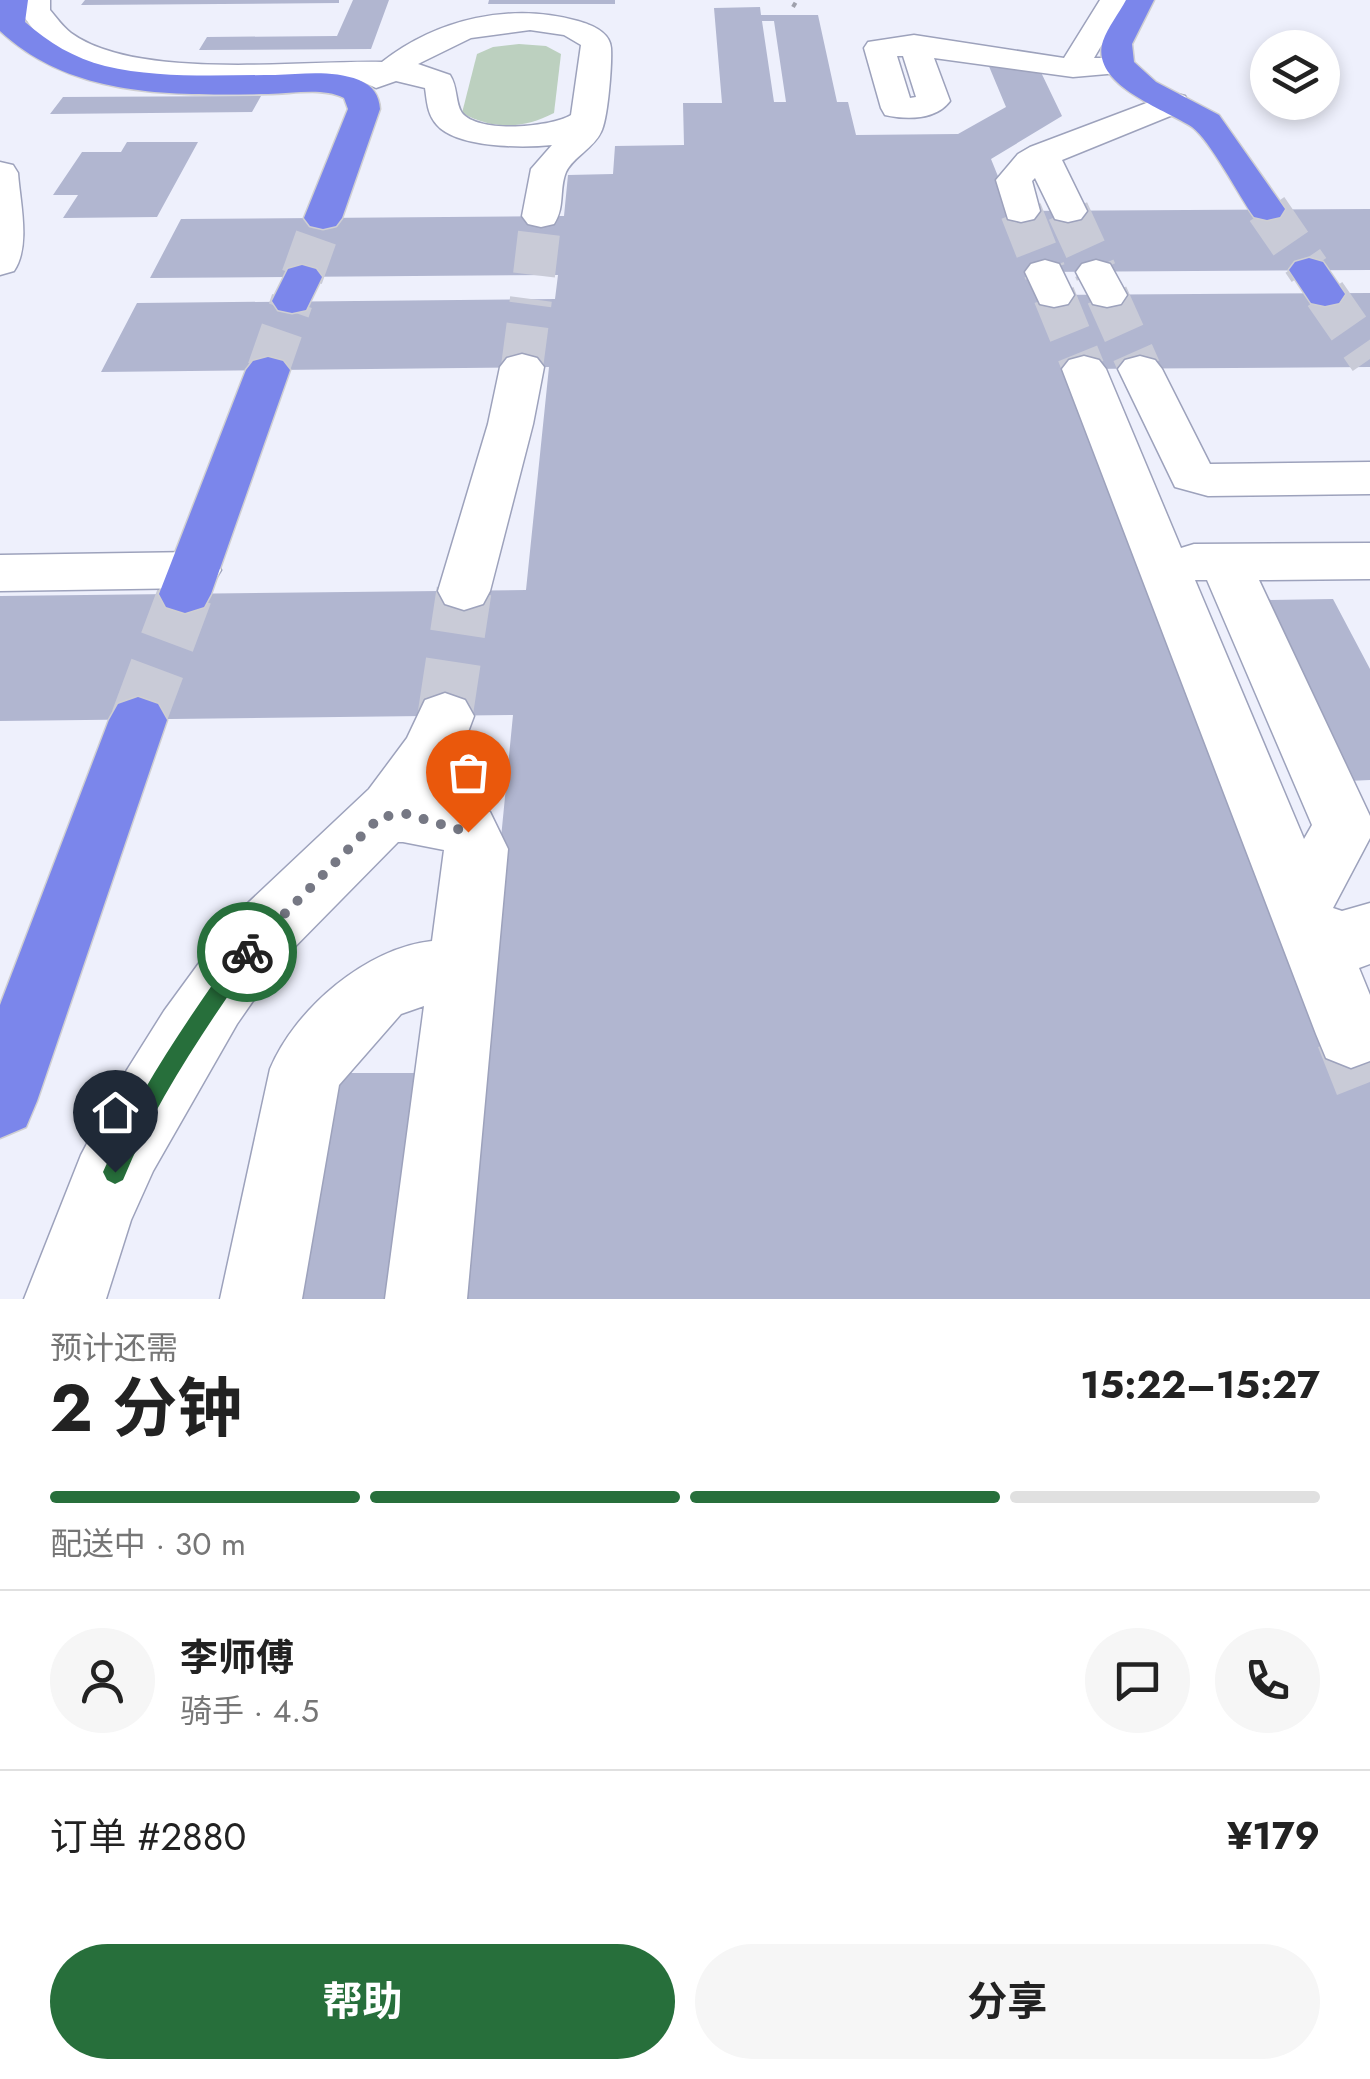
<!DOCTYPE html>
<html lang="zh">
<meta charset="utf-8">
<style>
:root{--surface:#fff;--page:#f6f6f6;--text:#222;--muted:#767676;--line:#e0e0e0;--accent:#276f3b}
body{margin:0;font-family:Jost,"Noto Sans SC",sans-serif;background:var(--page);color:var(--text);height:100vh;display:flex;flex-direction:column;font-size:38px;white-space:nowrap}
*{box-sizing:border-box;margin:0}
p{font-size:32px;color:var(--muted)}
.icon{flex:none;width:55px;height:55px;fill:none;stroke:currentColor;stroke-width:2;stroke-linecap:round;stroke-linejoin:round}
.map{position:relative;height:1299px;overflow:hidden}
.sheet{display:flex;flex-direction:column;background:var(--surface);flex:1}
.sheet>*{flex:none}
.tools{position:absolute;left:1250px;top:30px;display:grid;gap:20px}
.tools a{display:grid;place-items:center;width:90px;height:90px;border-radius:50%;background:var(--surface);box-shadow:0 5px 15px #0003;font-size:50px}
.pin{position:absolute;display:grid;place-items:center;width:85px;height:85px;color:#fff;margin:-102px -42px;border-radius:50% 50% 50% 0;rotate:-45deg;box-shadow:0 0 10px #0007}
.pin .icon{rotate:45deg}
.courier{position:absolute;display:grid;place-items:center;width:100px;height:100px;margin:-50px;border:8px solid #276f3b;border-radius:50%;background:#fff;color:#222;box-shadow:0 2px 12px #0007}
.headline em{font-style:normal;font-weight:700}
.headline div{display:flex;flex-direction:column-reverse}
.headline{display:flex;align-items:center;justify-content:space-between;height:170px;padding:0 50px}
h1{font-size:65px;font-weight:700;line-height:75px}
.bar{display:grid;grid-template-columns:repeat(4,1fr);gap:15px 10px;align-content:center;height:120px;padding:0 50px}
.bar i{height:12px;border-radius:8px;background:var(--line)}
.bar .on{background:var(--accent)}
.bar p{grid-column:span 4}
.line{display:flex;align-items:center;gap:25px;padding:0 50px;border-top:2px solid var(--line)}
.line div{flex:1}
.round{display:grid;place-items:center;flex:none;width:105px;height:105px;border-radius:52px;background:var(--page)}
.action{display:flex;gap:20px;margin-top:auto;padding:20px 50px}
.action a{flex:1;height:115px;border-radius:60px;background:var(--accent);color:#fff;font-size:40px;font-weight:700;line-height:115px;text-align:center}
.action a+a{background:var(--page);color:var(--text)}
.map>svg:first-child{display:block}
</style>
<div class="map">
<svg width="1370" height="1299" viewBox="0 0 1370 1299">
<rect width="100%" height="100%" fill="#eef0fc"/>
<!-- green -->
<path fill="#bcd0bf" d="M519,44L546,46L561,54L554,113C523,129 493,130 462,113L477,54L493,47Z"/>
<!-- building -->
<path fill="#b1b6d0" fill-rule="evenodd" d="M85,0H339V3L81,5Z
M353,0H389L371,49L199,50L207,37L337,36Z
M489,0H615V4H488Z
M760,7L761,15H818L837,102H848L856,135L958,134L1006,107L988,64H1037L1062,116L991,159L1012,211L1370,209V270L1036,272L1046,295L1370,293V367L1074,369L1370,1034V1299H456L513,715L0,721V596L526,590L549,367L101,372L137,303L555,299L558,275L150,278L181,219L564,216L568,175L613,174L615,146L684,145L683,103H722L714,8ZM762,21H774L786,102H774Z
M261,96L252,112L50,114L63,97Z
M127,142H198L157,217L63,218L78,195H53L82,152H121Z
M1333,599L1370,669V780L1348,781L1263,600Z
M324,1073H425L394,1299H281Z"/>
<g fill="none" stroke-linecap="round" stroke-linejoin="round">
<!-- minor-tunnel-far2 -->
<path stroke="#c9cbd7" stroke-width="42" stroke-dasharray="42 21" stroke-linecap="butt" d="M1021,211L1045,272
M1068,211L1096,272
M534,275L541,216
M1054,295L1084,369
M1107,295L1140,369
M522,367L531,299"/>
<!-- minor-tunnel-far1 -->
<path stroke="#c9cbd7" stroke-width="55" stroke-dasharray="55 28" stroke-linecap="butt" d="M445,716L464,591"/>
<!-- minor-tunnel -->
<path stroke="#c9cbd7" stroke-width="71" stroke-dasharray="71 36" stroke-linecap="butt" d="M1351,1034L1370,1082"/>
<!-- highway-tunnel-far1 -->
<path stroke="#c9cbd7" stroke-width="42" stroke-dasharray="42 21" stroke-linecap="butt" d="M1267,209L1309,270
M302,277L323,218
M1325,294L1370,359
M268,370L292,301"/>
<!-- highway-tunnel -->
<path stroke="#c9cbd7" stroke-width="55" stroke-dasharray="55 28" stroke-linecap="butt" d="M138,720L185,594"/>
<!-- minor casing -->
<g stroke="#9da2bc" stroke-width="3">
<path id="minor" d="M22,0H50V10C56,17 63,27 71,33C137,81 301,60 382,62C437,19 511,2 578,21C592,25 610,32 611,48C612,64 608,119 601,132C594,148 573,157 566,172C559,189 565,208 554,224L541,227L528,224L522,216L531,169L552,145C523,148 457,148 437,125C427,114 427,101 425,88L396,81L376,88L361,81C277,82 122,95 51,46C40,39 28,23 21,12ZM530,30L564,35L581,45L571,115C552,127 479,134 462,113C455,103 458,87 450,75L418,64L471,38Z
M1100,0H1128L1094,58H1130L1135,65L1130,72L1073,77L934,58L950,101C936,120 907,120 885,115L881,108L864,48L868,42L914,35L1064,58ZM897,56H903L916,97L910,98Z
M1173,93L1185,96L1189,103L1185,110L1062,160L1087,211L1081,219L1068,222L1055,219L1035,178L1032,181L1040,211L1034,219L1021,222L1008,219L996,180L1018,154L1030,147Z
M0,162L13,165L18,173C20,202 31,246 14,271L0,275Z
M1045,260L1059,264L1074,295L1068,304L1054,307L1040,304L1025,272L1031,264Z
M1096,260L1110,264L1127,295L1121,304L1107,307L1093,304L1076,272L1082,264Z
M522,354L537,358L544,367L533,424L490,591L483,604L464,610L445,604L438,591L488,424L500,367L507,358Z
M1084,356L1099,360L1106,369L1181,548L1194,544L1370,543V579L1259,580L1370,816V838L1333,908L1342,911L1370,903V964L1359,968L1370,995V1061L1351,1068L1326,1058L1316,1034L1062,369L1069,360ZM1195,580H1207L1312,825L1304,839Z
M1140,356L1155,360L1162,369L1210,464L1370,462V494L1208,496L1175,487L1118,369L1125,360Z
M195,552L213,557L221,570L213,583L195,588L0,591V555Z
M445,693L465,700L474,716L462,748L436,795L490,812L508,849L467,1299H385L424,1006L401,1014L339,1085L302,1299H220L270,1069C295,1009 366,948 432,941L444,850L403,842H398L280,962L237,1024L153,1171L131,1220L106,1299H24L81,1155L120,1081L164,1011L232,918L369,789L407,738L425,700Z"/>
</g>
<!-- highway casing -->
<g stroke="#cfcfd2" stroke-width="3">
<path id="highway" d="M0,0H28L25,22C49,43 74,58 105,66C160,79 219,75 275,75C303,74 332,70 359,80C373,86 379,95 380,109L342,218L336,226L323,229L310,226L304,218L348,109L344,98C322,87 292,94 268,94C174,95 73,99 0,31Z
M1126,0H1154L1132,44L1134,62L1156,82L1219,115L1285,209L1280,217L1267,220L1254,217C1239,196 1210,140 1192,127C1165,109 1089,85 1103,41C1108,27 1119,13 1126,0Z
M1309,258L1323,262L1345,294L1339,303L1325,306L1311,303L1289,270L1295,262Z
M302,265L316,269L322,277L306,310L292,313L278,310L272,301L288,269Z
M268,357L283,361L290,370L211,594L204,607L185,613L166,607L159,594L246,370L253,361Z
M138,697L158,704L167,720L37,1101L26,1127L0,1138V1005L109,720L118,704Z"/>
</g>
<!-- path -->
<path stroke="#9fa1ac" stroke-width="4" stroke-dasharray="5 5" stroke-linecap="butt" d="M793,7L797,0"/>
<!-- minor -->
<use href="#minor" fill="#fff" fill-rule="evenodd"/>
<!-- highway -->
<use href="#highway" fill="#7b86eb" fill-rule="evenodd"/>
</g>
<!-- route -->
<path fill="#276f3b" d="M247,942L254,945V958C205,1029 156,1100 123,1180L115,1184L107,1180L103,1172C138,1090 189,1018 240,945Z"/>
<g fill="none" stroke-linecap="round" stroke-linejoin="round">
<!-- done -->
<path stroke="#767884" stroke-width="10" stroke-dasharray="0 18" d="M247,952L380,817L406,814L468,832"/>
</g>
</svg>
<div class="tools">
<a><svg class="icon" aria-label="layers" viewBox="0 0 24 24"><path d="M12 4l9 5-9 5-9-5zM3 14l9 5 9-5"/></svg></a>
</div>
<div class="pin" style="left:468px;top:832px;background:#ea580c"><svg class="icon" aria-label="bag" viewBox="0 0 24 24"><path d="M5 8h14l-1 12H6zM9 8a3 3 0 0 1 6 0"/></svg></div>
<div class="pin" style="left:115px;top:1172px;background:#1f2937"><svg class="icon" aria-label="home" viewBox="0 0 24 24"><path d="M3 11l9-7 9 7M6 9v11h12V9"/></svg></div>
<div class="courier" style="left:247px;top:952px"><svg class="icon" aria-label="bike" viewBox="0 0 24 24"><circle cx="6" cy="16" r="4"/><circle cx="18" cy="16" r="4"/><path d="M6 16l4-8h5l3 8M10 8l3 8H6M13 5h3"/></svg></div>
</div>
<section class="sheet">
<div class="headline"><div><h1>2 分钟</h1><p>预计还需</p></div><em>15:22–15:27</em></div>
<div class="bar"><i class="on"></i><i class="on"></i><i class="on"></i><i></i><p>配送中 · 30 m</p></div>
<div class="line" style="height:180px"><a class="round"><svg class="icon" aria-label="person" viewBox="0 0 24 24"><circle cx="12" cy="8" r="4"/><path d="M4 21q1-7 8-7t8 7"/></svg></a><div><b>李师傅</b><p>骑手 · 4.5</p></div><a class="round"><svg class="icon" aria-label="chat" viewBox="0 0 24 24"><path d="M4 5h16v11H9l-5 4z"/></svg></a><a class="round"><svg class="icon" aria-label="phone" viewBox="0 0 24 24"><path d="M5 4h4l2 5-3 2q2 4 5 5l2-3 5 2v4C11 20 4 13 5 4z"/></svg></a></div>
<div class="line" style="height:130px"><div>订单 #2880</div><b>¥179</b></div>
<div class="action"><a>帮助</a><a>分享</a></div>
</section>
